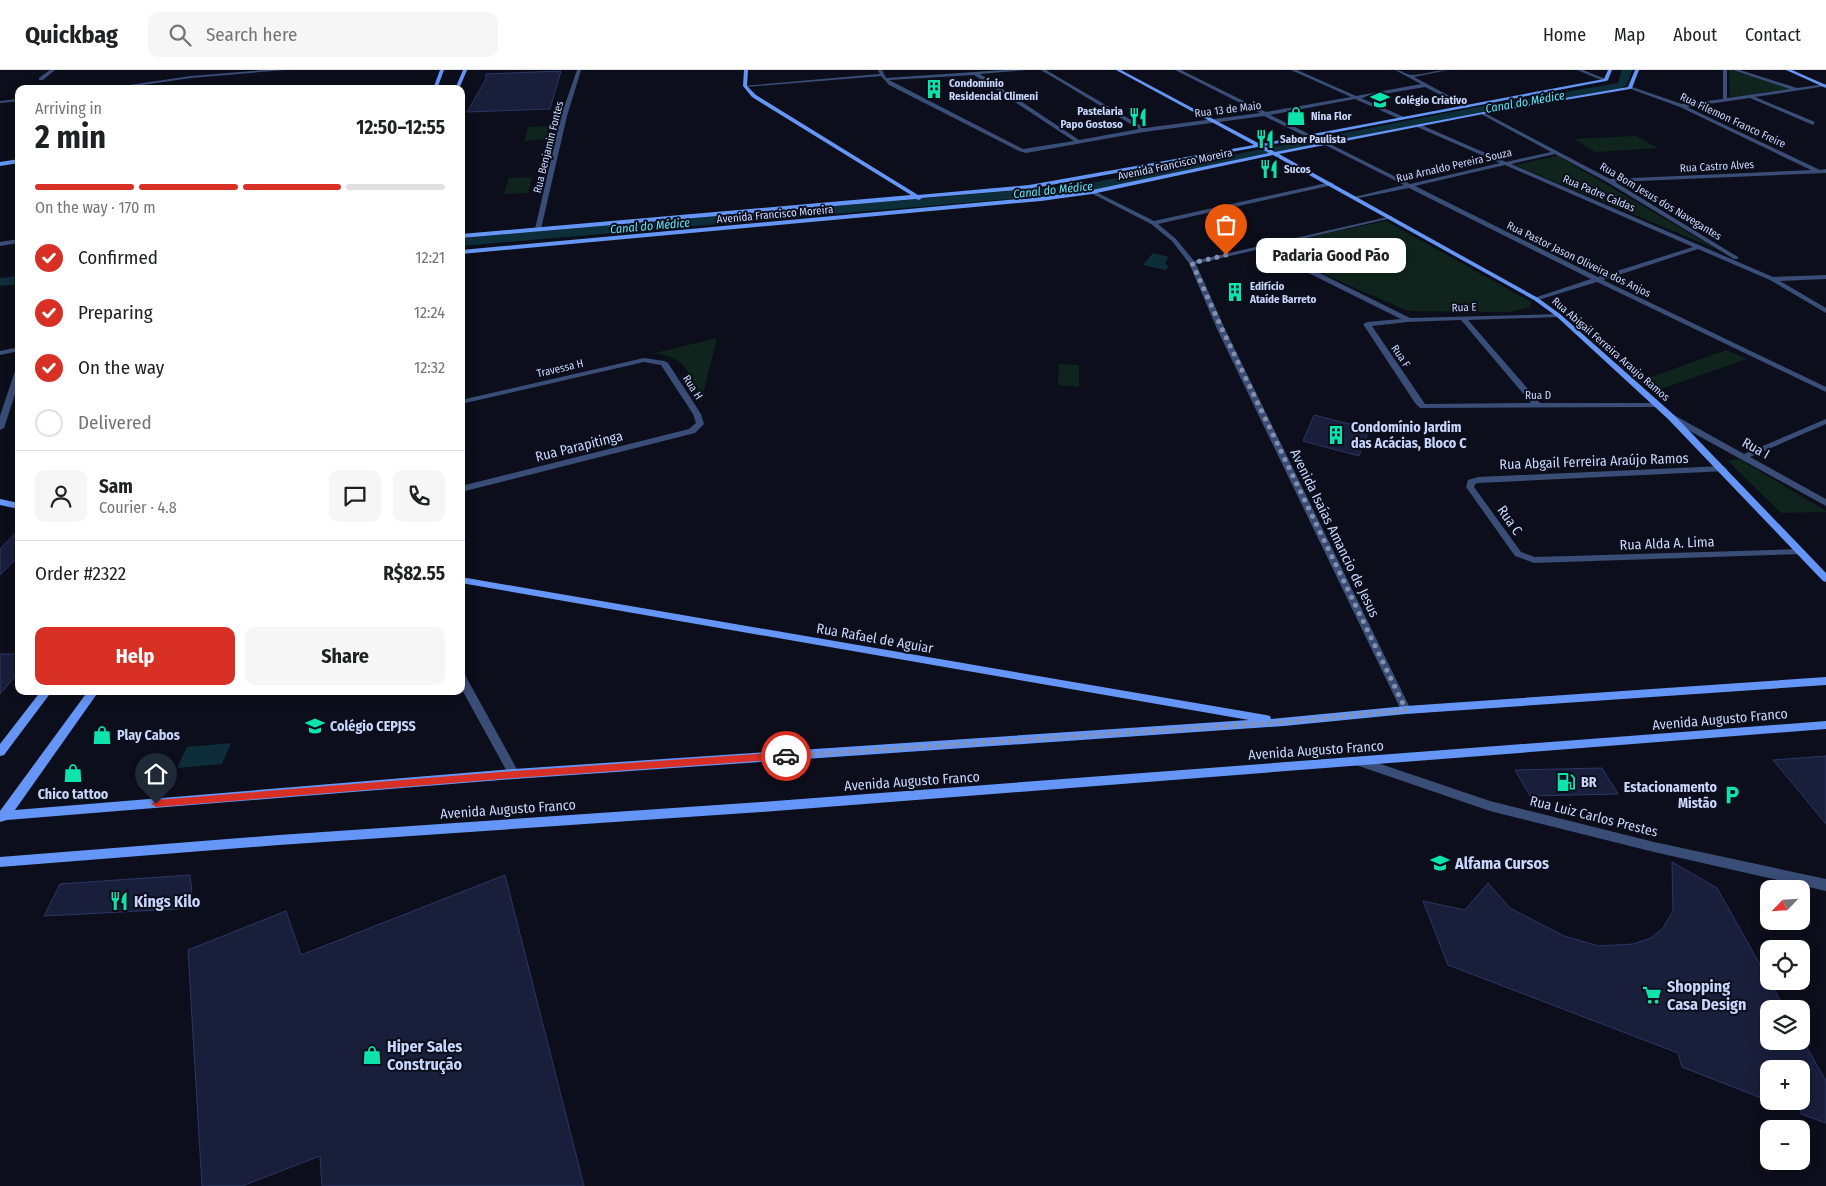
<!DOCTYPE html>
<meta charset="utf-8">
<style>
:root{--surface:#fff;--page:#f6f6f6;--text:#202124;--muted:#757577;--line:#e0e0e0;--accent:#d93025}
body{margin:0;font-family:"Fira Sans Condensed",sans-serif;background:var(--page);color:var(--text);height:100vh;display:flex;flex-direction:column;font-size:19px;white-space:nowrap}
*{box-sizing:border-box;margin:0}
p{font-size:16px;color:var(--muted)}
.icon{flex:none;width:28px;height:28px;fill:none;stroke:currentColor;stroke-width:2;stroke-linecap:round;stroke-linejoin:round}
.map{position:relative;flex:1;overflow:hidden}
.details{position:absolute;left:15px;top:15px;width:450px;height:610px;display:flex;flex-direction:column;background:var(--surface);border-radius:10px;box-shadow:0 2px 12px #0003}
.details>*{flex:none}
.needle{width:32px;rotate:245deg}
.buttons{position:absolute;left:1760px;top:810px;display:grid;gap:10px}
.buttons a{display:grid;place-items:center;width:50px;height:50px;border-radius:10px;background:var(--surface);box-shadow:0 2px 12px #0003;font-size:25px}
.pin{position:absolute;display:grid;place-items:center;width:42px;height:42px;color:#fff;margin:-51px -21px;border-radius:50% 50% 50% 0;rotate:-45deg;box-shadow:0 0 5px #0007}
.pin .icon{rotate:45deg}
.courier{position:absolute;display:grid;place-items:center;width:50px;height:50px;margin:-25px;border:4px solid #d93025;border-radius:50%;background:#fff;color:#222;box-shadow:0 1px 6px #0007}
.bubble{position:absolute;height:35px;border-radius:10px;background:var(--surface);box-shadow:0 2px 12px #0003;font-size:16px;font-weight:700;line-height:35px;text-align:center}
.summary em{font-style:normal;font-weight:700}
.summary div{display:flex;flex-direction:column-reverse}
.summary{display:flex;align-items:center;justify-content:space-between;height:85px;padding:0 20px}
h1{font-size:32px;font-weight:700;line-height:38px}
.bar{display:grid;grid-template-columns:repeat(4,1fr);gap:8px 5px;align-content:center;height:60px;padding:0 20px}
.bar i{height:6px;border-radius:4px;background:var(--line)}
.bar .active{background:var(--accent)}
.bar p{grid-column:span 4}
.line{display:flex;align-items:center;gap:12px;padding:0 20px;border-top:1px solid var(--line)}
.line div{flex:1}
.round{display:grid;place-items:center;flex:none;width:52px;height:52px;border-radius:10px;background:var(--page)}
ol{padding:0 20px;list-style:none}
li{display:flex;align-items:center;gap:15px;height:55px}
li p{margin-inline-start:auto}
li .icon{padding:5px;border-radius:50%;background:var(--accent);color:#fff;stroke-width:4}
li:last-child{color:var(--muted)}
li i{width:28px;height:28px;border:2px solid var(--line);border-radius:50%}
.action{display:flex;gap:10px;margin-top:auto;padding:10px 20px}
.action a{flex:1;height:58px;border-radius:10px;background:var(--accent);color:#fff;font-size:20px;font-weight:700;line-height:58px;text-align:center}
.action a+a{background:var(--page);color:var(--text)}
header{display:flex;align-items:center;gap:30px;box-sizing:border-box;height:70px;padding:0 25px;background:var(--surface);border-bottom:1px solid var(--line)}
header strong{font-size:24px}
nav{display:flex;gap:28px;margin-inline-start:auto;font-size:18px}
.search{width:350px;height:45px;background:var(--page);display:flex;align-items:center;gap:12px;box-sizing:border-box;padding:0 18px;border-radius:10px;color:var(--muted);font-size:19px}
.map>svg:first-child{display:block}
</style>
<header>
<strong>Quickbag</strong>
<div class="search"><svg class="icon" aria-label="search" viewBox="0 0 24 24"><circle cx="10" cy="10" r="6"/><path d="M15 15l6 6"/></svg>Search here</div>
<nav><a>Home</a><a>Map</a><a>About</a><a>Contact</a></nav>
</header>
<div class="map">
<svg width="1826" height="1116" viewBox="0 0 1826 1116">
<rect width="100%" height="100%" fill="#0c0f1b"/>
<!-- green -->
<path fill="#0f241c" d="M1729,0H1731L1792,19L1730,27Z
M549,56L546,69L524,71L528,57Z
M1636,66L1658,78L1595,82L1574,69Z
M1557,86H1558L1716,179L1515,95Z
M532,107L528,123L504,124L509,108Z
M1386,151L1531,232L1530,237L1510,242L1408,241L1261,177Z
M717,268L701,332C687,302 690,289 655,283Z
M1726,280L1747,289L1655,321L1643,310Z
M1059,294L1079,295V317L1058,315Z
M1739,389L1826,441V442L1781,443L1728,391Z"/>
<!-- water -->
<path fill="#0d2d39" d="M1153,183L1169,187L1165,193L1169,197L1165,200L1143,195Z
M231,673L222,694L177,698L187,677Z"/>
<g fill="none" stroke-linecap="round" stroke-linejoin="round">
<!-- canal -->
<path fill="#0d2d39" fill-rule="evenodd" d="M1622,0H1632L1627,15L1622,18L1472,44L1080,123L461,176V168L1080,115L1472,38L1618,13Z
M19,206V214L0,216V208Z"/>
</g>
<!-- building -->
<path fill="#191e3b" stroke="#2c3665" d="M561,1L550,39L467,42L486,9V4Z
M1314,345L1369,359L1359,386L1303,371Z
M19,459V486L0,505V479Z
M0,584H19V602L0,624Z
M1826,686V754L1773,690Z
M1602,698L1618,724L1530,726L1515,700Z
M1672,792L1717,818L1785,939H1769V971H1801V967L1826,1011V1053L1801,1044V999H1769V1031L1682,997L1678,983L1448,895L1423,831L1465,840L1488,813L1510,838L1564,866L1599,876L1633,874L1651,868L1663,858L1673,841Z
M190,805L192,822L178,839L44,846L60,814Z
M505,805L584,1116H322L320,1086L242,1116H202L188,880L286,841L301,885Z"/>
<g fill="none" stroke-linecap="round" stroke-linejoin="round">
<!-- street -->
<path fill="#394d77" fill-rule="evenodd" d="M50,0H55L43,10H39V8Z
M264,0H284L191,8L115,19H101L191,6Z
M577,0H581L567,46L541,159L538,161L535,159L561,46Z
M878,0H882L886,8L1004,0H1027L980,4L1079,70L1139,59L1041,0H1046L1145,58L1260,43L1175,0H1181L1266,42L1351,27L1291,0H1297L1356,26L1421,14L1395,0C1401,0 1405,4 1411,5C1422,5 1436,0 1448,0L1414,7L1470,37L1466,38L1425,17L1361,28L1404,47L1402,50L1355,29L1270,45L1311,65V67L1309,68L1264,46L1144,62L1026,83L1019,81L889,15L881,6L745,17L743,16L880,4ZM974,5L1074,71L1023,79L889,10Z
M1577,0H1583L1608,10L1604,11Z
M1723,0H1727V28L1790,19L1733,0H1740L1797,18L1826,14V16L1755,27L1815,52L1813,55L1750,28L1687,37L1820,100L1826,99V103L1615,112L1738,187V189H1734L1607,112L1555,84L1511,94L1773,207L1826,205V209L1780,211L1826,238V243L1770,210L1698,179L1603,210L1826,317V322L1597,212L1538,230H1534V228L1591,209L1409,118L1354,129V127L1404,115L1321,73L1326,72L1410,114L1500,93L1417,57L1419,54L1506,92L1551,82L1481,44L1483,42L1610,109L1811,100L1680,37L1628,18L1632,17L1682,34L1723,29ZM1505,95L1693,177L1598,207L1415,116Z
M19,29V31L0,33V31Z
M1331,112L1334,114L1333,115L1158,154L1176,169L1194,191L1392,146V148L1267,177L1410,248L1560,244V246L1558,247L1468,250L1540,333H1658L1662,335L1658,337L1420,338L1415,333L1363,254L1367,252L1401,249L1260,179L1196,194L1225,259L1411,640L1410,643H1402L1401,640L1217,259L1189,193L1172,171L1151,154L1089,122L1094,121L1154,151ZM1460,250H1461L1531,333L1425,334L1372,256L1408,252Z
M19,169V173L0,176V172Z
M19,277V281L0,285V281Z
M644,288L664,291L668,293L701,344L704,354L695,363L461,422V416L689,359L696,353L693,344L661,295L644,292L461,334V330Z
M16,298H19V312L4,358L0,360V346Z
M1668,345H1674L1744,384L1826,349V354L1750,387L1826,429V436L1668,349Z
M1723,396L1727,399L1726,401L1478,413L1475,414L1474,417L1521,482L1535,487L1801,479L1804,480L1806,482L1804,484L1534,493L1515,486L1466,417L1468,410L1478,407Z
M461,604L465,605L518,701L520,704L518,707L514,709L510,707L461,618Z
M1360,687L1490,731L1654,772L1826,809V821L1654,782L1490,741L1356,695L1354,692L1356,689Z"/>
<!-- secondary -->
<path fill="#6596f7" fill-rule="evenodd" d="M440,0H444L437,19H433Z
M463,0H467L459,19H455Z
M744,0H748L747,16L756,25L918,125L1029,115L1254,75L1116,0H1121L1260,74L1604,9L1608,0H1612L1608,10L1606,11L1264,76L1275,82L1483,42L1628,17L1635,0H1639L1632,18L1630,19L1483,44L1279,84L1538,228L1560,244L1674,345L1826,503V512L1823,511L1668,349L1556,246L1534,230L1273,85L1092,124L1041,131L461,184V180L1041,127L1092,120L1269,83L1258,77L1029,119L922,128L919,130L916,129L461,168V164L911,125L752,27L743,16Z
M1786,0H1792L1826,15V18Z
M19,89V93L0,96V92Z
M0,429L19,433V439L0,435Z
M461,507L1266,645L1270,646L1271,649L1406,636L1826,607V615L1406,644L1284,656L514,709L7,750L0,752V741L88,621H99L15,740L514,699L1249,650L461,513Z
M41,621H52L4,685L0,686V674Z
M1826,651V659L761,742L279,775L0,797V787L279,765L761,732Z"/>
</g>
<!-- route -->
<path fill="#d93025" d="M786,682L790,686L786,689L514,708L156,737L151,734L156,730L514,701Z"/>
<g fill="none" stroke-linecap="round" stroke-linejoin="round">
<!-- done -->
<path stroke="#8690ad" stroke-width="5" stroke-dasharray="0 9" d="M786,686L1284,652L1406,640L1222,259L1192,193L1226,185"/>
</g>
<!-- icons -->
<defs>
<g id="building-bare" transform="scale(1.5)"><path d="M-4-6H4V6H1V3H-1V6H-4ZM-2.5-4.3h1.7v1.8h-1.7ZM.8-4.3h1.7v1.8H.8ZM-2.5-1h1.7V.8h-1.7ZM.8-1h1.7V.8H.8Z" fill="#0ce4ab" stroke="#0c0f1b" stroke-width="2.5" paint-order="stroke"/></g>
<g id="school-bare" transform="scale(1.5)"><path d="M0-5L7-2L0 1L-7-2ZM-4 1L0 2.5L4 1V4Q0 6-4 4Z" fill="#0ce4ab" stroke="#0c0f1b" stroke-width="2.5" paint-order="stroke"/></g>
<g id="shop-bare" transform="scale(1.5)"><path d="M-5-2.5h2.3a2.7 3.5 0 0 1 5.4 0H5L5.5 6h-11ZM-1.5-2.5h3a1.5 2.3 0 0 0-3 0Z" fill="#0ce4ab" stroke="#0c0f1b" stroke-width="2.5" paint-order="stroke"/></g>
<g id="restaurant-bare" transform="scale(1.5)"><path d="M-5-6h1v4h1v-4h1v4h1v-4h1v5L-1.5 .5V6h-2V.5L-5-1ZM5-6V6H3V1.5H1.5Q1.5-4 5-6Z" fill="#0ce4ab" stroke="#0c0f1b" stroke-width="2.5" paint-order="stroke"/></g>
<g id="fuel-bare" transform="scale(1.5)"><path d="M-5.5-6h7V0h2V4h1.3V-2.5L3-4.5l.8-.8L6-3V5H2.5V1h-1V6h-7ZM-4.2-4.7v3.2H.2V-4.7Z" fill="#0ce4ab" stroke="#0c0f1b" stroke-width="2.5" paint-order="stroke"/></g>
<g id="parking-bare" transform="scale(1.5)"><path d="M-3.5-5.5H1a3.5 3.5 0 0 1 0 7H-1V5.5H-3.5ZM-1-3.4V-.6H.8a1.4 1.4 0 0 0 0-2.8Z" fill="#0ce4ab" stroke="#0c0f1b" stroke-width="2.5" paint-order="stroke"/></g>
<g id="university-bare" transform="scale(1.5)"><path d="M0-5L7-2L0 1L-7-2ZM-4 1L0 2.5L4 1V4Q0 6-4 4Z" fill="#0ce4ab" stroke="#0c0f1b" stroke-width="2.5" paint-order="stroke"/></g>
<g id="supermarket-bare" transform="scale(1.5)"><path d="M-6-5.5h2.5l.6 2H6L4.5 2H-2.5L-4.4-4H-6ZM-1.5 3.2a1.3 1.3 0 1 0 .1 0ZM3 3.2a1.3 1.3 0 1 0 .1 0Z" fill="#0ce4ab" stroke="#0c0f1b" stroke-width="2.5" paint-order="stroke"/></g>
</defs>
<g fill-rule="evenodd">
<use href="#building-bare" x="934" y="19"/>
<use href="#school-bare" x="1380" y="30"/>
<use href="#shop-bare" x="1296" y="46"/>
<use href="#restaurant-bare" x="1138" y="47"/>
<use href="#restaurant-bare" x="1265" y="69"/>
<use href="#restaurant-bare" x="1269" y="99"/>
<use href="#building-bare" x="1235" y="222"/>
<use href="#building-bare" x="1336" y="365"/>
<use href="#school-bare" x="315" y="656"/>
<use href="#shop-bare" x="102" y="665"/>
<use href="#shop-bare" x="73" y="703"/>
<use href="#fuel-bare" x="1566" y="712"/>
<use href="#parking-bare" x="1732" y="725"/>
<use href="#university-bare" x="1440" y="793"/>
<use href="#restaurant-bare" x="119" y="831"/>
<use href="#supermarket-bare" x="1652" y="925"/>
<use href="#shop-bare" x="372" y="985"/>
</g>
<g text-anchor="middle" stroke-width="4" stroke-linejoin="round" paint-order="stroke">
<!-- far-poi labels -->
<g font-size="11" font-weight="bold" fill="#c8d5fc" stroke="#0c0f1b" text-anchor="start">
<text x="949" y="17">Condomínio<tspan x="949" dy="13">Residencial Climeni</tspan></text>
<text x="1395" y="34">Colégio Criativo</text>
<text x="1123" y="45" text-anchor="end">Pastelaria<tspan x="1123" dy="13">Papo Gostoso</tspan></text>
<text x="1311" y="50">Nina Flor</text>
<text x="1280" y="73">Sabor Paulista</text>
<text x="1284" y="103">Sucos</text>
<text x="1250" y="220">Edifício<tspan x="1250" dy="13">Ataíde Barreto</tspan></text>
</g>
<!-- far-street labels -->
<g font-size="11" fill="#c8d5fc" stroke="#0c0f1b">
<text transform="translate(1228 39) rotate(-7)" y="4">Rua 13 de Maio</text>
<text transform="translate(1733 50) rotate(25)" y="4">Rua Filemon Franco Freire</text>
<text transform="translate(548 77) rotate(-76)" y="4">Rua Benjamin Fontes</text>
<text transform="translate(1175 94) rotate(-12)" y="4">Avenida Francisco Moreira</text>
<text transform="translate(1454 95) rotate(-13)" y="4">Rua Arnaldo Pereira Souza</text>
<text transform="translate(1717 96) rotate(-3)" y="4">Rua Castro Alves</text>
<text transform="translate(1599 123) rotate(23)" y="4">Rua Padre Caldas</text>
<text transform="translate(1661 131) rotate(31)" y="4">Rua Bom Jesus dos Navegantes</text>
<text transform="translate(775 144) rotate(-5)" y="4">Avenida Francisco Moreira</text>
<text transform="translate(1579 189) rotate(26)" y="4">Rua Pastor Jason Oliveira dos Anjos</text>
<text transform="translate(1464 237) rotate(-2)" y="4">Rua E</text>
<text transform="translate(1611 279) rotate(41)" y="4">Rua Abigail Ferreira Araujo Ramos</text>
<text transform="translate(1401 286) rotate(56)" y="4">Rua F</text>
<text transform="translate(560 298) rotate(-13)" y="4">Travessa H</text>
<text transform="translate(693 317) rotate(57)" y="4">Rua H</text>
<text x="1538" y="329">Rua D</text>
</g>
<!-- far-water labels -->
<g font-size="12" font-style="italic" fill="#5ce7f6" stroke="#0c0f1b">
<text transform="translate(1525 32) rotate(-10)" y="4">Canal do Médice</text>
<text transform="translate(1053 120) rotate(-6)" y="4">Canal do Médice</text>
<text transform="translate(650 156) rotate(-5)" y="4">Canal do Médice</text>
</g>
<!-- poi labels -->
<g font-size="14" font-weight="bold" fill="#c8d5fc" stroke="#0c0f1b" text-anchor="start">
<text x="1351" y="362">Condomínio Jardim<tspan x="1351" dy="16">das Acácias, Bloco C</tspan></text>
<text x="330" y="661">Colégio CEPJSS</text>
<text x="117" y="670">Play Cabos</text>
<text x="1581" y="717">BR</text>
<text x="1717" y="722" text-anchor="end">Estacionamento<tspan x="1717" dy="16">Mistão</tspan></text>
<text x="73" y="729" text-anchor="middle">Chico tattoo</text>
</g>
<!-- street labels -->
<g font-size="14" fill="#c8d5fc" stroke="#0c0f1b">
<text transform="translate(579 376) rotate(-14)" y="5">Rua Parapitinga</text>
<text transform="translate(1756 378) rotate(29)" y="5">Rua I</text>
<text transform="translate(1594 391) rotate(-2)" y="5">Rua Abgail Ferreira Araújo Ramos</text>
<text transform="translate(1510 450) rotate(55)" y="5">Rua C</text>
<text transform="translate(1335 463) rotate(64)" y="5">Avenida Isaías Amancio de Jesus</text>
<text transform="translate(1667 473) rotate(-2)" y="5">Rua Alda A. Lima</text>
<text transform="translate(875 568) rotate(10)" y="5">Rua Rafael de Aguiar</text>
<text transform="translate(1720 649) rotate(-5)" y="5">Avenida Augusto Franco</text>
<text transform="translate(1316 680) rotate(-4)" y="5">Avenida Augusto Franco</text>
<text transform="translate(912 711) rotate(-4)" y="5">Avenida Augusto Franco</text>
<text transform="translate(508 739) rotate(-4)" y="5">Avenida Augusto Franco</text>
<text transform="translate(1594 746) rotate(14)" y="5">Rua Luiz Carlos Prestes</text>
</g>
<!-- near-poi labels -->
<g font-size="16" font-weight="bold" fill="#c8d5fc" stroke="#0c0f1b" text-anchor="start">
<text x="1455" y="799">Alfama Cursos</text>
<text x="134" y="837">Kings Kilo</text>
<text x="1667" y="922">Shopping<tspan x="1667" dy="18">Casa Design</tspan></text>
<text x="387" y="982">Hiper Sales<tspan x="387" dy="18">Construção</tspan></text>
</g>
</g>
</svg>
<div class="buttons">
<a><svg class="needle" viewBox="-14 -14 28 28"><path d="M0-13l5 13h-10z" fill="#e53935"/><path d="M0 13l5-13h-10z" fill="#757577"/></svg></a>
<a><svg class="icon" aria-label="locate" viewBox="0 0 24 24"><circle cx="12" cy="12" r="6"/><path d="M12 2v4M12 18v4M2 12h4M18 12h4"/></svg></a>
<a><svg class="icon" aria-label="layers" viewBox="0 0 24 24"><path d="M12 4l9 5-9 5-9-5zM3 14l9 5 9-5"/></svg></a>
<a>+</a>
<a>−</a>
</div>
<div class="pin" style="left:1226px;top:185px;background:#ea580c"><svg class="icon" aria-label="bag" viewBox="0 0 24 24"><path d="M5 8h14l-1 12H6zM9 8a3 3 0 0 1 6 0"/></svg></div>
<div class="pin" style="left:156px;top:734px;background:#1f2937"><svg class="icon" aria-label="home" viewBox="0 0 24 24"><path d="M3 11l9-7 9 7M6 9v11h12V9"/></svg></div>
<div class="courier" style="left:786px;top:686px"><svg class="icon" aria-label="car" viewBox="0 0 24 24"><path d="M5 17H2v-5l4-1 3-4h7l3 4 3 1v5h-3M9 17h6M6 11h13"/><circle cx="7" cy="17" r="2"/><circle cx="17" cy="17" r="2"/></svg></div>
<div class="bubble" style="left:1256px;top:168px;width:150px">Padaria Good Pão</div>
<section class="details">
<div class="summary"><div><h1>2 min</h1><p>Arriving in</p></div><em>12:50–12:55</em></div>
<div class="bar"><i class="active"></i><i class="active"></i><i class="active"></i><i></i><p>On the way · 170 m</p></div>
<ol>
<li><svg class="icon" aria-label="check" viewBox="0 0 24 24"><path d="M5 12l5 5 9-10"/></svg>Confirmed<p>12:21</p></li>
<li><svg class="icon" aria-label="check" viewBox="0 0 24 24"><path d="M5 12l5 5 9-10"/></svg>Preparing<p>12:24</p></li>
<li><svg class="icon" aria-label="check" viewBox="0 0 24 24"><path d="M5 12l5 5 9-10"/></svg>On the way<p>12:32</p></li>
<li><i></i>Delivered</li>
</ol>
<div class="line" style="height:90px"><a class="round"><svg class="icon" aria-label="person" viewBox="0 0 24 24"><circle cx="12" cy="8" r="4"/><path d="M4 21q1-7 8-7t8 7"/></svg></a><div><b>Sam</b><p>Courier · 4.8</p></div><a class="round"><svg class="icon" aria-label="chat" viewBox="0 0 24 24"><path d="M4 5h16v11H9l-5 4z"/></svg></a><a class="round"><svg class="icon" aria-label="phone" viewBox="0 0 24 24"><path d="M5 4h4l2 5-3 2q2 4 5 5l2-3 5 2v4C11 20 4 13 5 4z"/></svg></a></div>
<div class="line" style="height:65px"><div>Order #2322</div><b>R$82.55</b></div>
<div class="action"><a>Help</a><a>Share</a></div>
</section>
</div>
